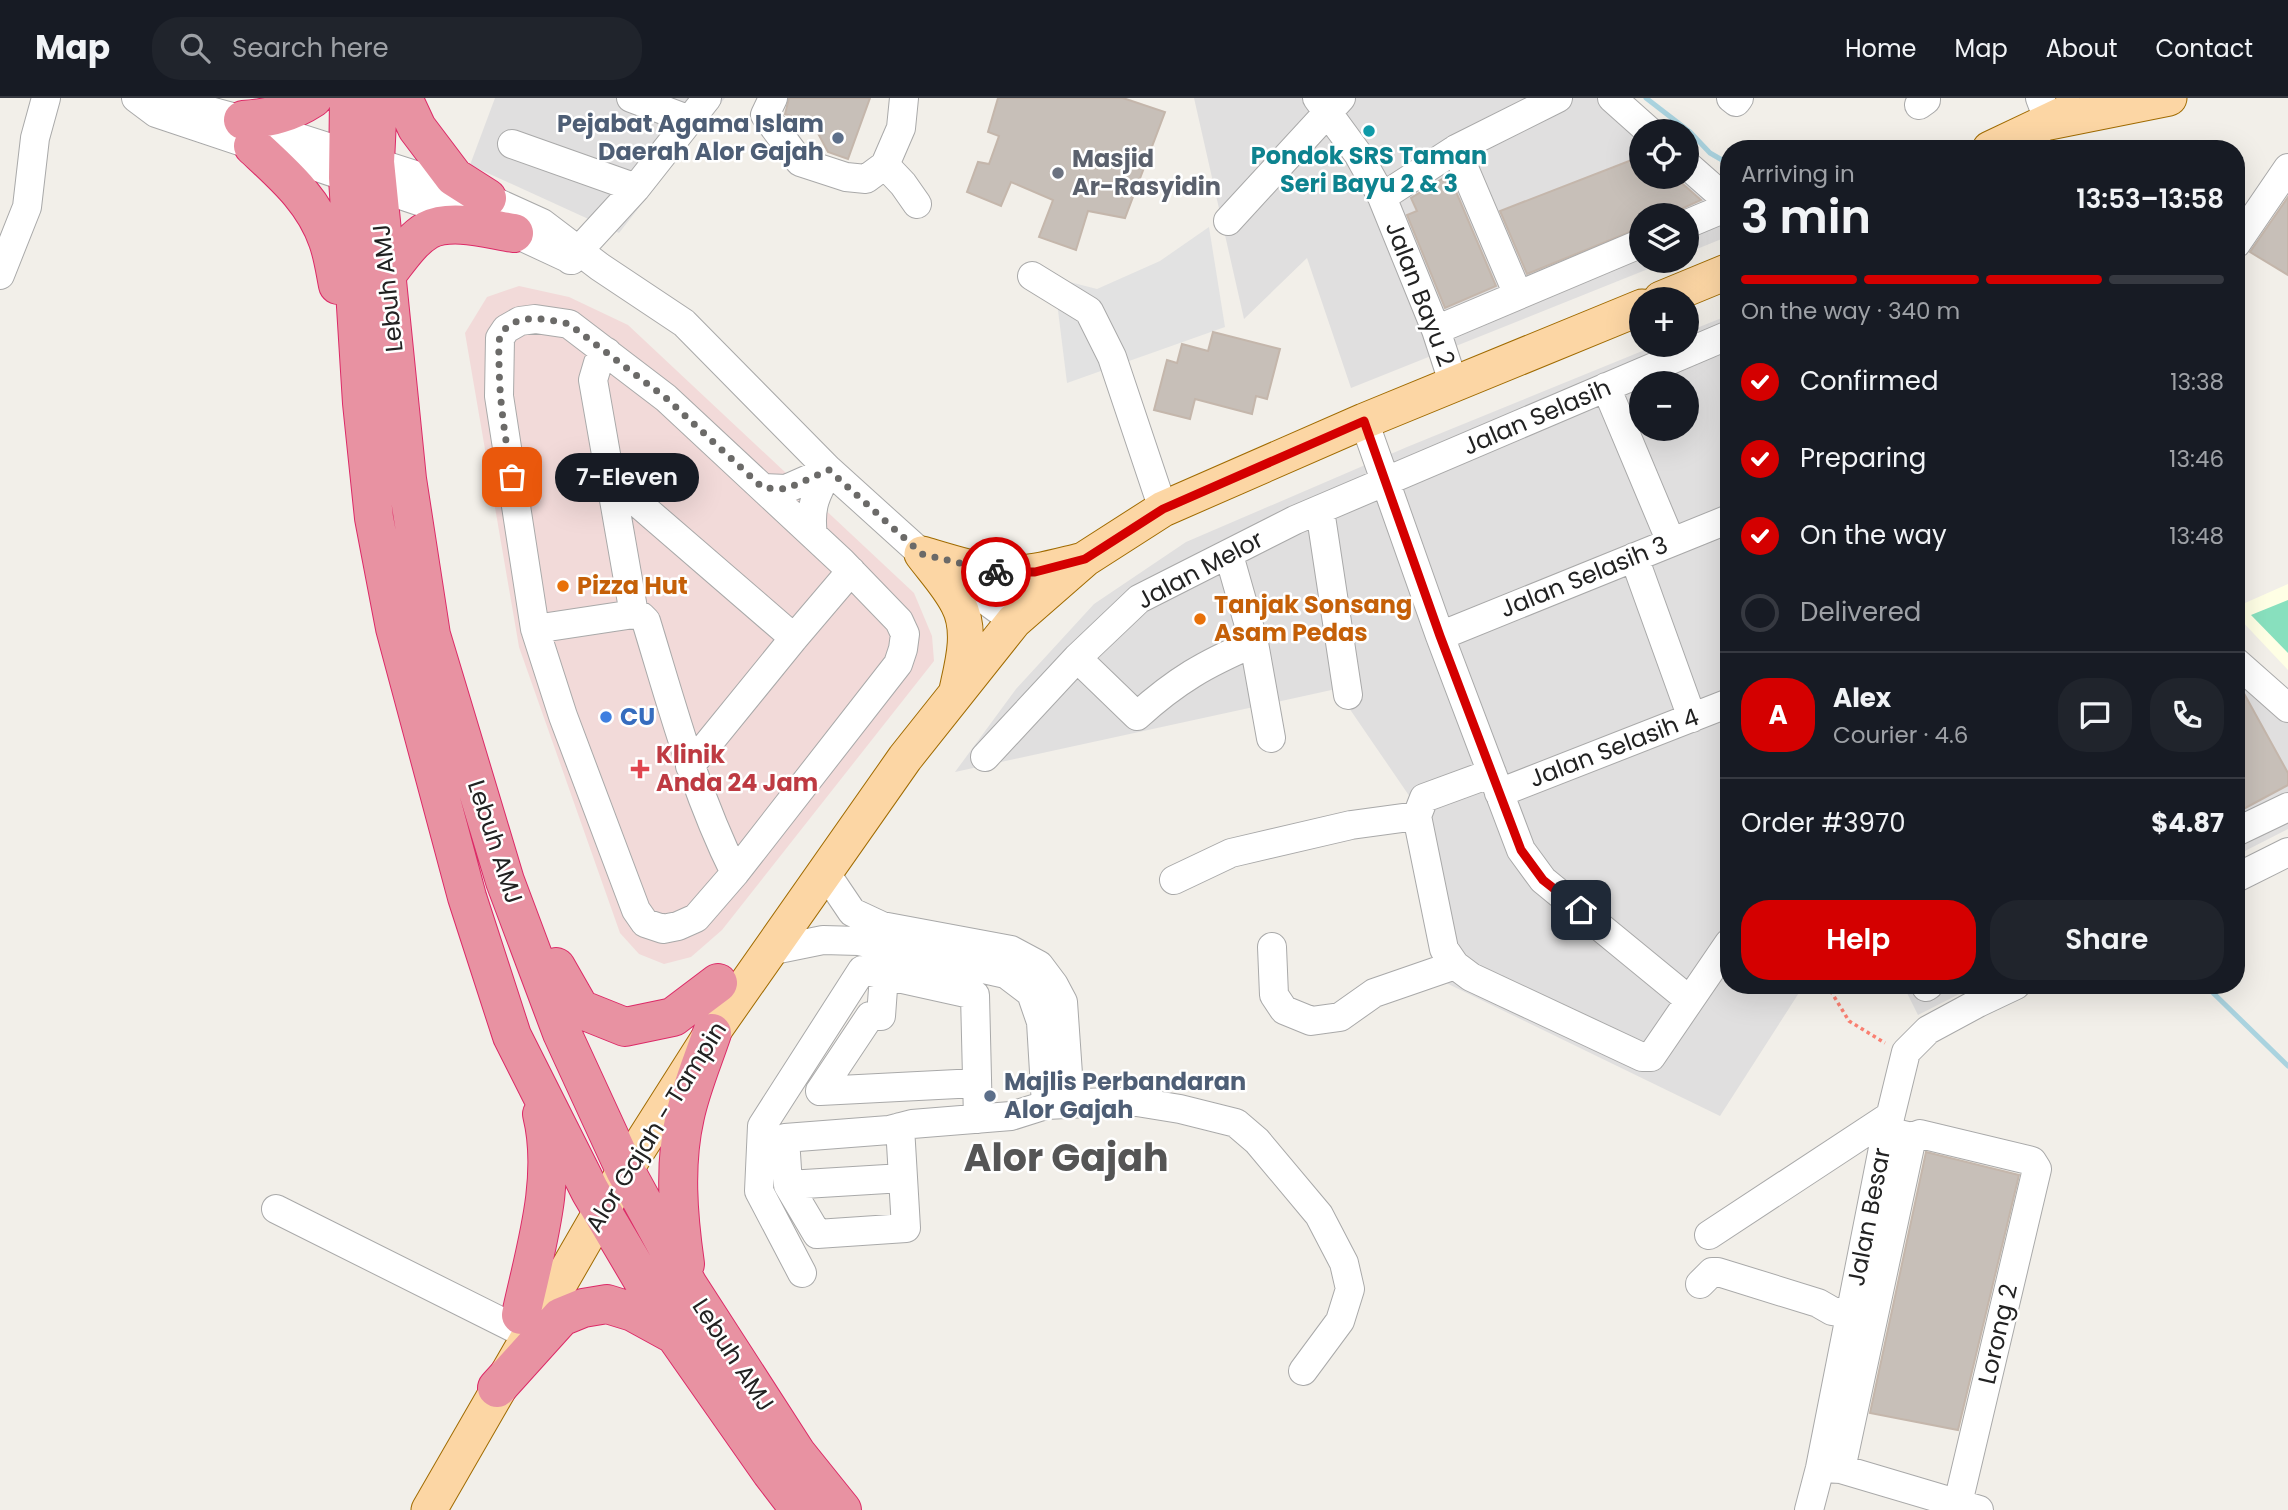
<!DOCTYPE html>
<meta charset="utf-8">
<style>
:root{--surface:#171b24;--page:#20242c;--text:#f1f3f6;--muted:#9ea1a6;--line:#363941;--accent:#d40000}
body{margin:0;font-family:Poppins,sans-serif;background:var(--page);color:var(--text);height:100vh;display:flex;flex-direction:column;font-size:26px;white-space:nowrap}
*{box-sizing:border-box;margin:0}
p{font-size:23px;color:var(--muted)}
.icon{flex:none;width:38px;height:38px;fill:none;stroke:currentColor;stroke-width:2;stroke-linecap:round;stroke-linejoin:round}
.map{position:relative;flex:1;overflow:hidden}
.sheet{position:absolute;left:1720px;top:42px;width:525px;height:854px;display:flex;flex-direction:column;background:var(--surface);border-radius:28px;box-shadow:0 7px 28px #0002}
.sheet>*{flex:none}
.controls{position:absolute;left:1629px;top:21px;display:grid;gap:14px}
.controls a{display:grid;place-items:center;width:70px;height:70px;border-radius:50%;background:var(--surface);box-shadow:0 7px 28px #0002;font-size:35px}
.pin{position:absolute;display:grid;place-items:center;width:60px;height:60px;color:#fff;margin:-30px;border-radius:14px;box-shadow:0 4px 10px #0006}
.courier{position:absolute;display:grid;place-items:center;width:70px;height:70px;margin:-35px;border:5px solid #d40000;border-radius:50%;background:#fff;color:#222;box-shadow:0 2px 9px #0007}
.bubble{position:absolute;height:49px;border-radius:24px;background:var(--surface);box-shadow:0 7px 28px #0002;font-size:23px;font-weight:600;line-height:49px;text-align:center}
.head em{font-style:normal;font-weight:600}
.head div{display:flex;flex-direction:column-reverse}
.head{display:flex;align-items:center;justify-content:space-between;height:119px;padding:0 21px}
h1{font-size:46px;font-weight:600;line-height:52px}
.bar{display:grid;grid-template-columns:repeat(4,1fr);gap:10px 7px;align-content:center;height:84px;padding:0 21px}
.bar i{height:9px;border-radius:5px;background:var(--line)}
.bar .current{background:var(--accent)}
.bar p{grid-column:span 4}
.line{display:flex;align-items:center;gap:18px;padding:0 21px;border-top:2px solid var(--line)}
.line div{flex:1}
.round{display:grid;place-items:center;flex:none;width:74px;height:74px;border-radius:28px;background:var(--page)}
ol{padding:0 21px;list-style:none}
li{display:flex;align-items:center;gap:21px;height:77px}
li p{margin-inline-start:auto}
li .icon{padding:7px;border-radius:50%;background:var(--accent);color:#fff;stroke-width:4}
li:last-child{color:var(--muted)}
li i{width:38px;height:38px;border:4px solid var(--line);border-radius:50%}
.primary-button{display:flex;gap:14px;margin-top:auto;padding:14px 21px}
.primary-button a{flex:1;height:80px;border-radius:28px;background:var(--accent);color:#fff;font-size:28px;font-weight:600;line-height:80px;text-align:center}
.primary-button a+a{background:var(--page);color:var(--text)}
header{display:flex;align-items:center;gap:42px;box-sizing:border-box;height:98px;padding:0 35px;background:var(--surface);border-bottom:2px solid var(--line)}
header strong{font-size:33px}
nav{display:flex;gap:38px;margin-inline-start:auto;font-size:24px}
.search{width:490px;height:63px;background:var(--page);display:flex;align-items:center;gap:18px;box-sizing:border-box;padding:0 24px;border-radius:28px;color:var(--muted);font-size:26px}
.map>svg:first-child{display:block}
</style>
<header>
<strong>Map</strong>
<div class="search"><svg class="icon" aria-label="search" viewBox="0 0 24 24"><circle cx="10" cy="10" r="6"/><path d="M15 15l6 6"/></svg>Search here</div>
<nav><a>Home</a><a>Map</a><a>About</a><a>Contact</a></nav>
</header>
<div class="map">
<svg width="2288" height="1412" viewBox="0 0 2288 1412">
<rect width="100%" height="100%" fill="#f2efe9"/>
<!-- residential -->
<path fill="#e0dfdf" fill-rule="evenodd" d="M495,0H725L619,135L470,67Z
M1194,0H1619L1642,33V79H1687L1729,94V138L1687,155V117H1642V163H1668L1351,290L1307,160L1244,221Z
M1729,217V887H1804L1720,1018L1440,882L1410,699L1336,591L955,674L1016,591L1094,506L1186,444L1407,349L1657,247H1687V234ZM1642,285H1687V331H1642Z
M2236,553L2288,601V731L2237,757Z
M1903,887H1977L1918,917Z"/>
<!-- commercial -->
<path fill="#f2dad9" d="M519,188L569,199L628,227L914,495L932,538L934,563L722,832L691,859L664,866L639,856L620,835L519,549L465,235L487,199Z"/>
<!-- education -->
<path fill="#ffffe5" d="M2288,486V572L2237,518L2236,509Z"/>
<!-- pitch -->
<path fill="#88e0be" d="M2288,502V555L2251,517Z"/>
<!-- parking -->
<path fill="#e2e2e2" d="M1209,129L1225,229L1067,285L1054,180L1097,191L1160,163Z"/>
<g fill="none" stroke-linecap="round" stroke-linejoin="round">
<!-- stream -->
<path stroke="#aad3df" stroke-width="5" d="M1646,0L1690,34L1710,55L1729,66
M2205,887L2288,968"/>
</g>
<!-- building -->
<path fill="#c7bfb8" stroke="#c4b6ab" stroke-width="2" d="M789,0H870L848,61L828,54L813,26L785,16Z
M998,0H1123L1165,14L1125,120L1088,113L1076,152L1039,139L1053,102L1011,84L1001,108L967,94L978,64L989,66L999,38L988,34Z
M1642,58V79H1675L1701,102L1681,111L1673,117H1642V129L1527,176L1500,113Z
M1449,77L1496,188L1445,210L1407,117L1417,113L1411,100Z
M2288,99V177L2250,154Z
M1213,234L1280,251L1267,301L1256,298L1252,316L1195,301L1190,321L1154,312L1167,262L1177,265L1182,246L1208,253Z
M2236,587L2241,590L2288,675V687L2236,715Z
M1926,1054L2019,1077L1958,1332L1870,1315Z"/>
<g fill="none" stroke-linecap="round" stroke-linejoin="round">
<!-- minor casing -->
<g stroke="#a9a9a9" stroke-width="30">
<path id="minor" d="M136,0L156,15L514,135L572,162
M162,0L243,22L487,100L542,125L600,169L684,225L829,372L922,456L1014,523
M631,0L690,22
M773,0L765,17L800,64L846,79L866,81L885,67
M904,0L901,30L885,67L903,86L917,106
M1317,0L1358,56L1382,99L1436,232L1454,287
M1612,0L1649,33
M1731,0L1736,4L1739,0
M2040,0L2049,24
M1919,7L1926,2V0
M512,46L636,90
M1456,51L1518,197
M1687,67L1721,97L1718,113L1687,126
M1382,99L1456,51L1558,0
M1228,123L1341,0
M2236,146L2288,70
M570,162L636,90L707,0
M0,177L27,109L35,40L46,0
M1032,178L1089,213L1112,259L1163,411
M535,221L569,226L666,300L841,463L899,523L905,536L903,551L898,566L735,775L696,820L678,828L663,831L645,825L636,812L563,618L535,531L499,298L500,240L506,231L520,223Z
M1436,232L1642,145
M607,254L598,265L593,282L634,516
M1606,289L1671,444
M1364,323L1440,538L1521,752L1543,782L1688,901
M610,381L794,540
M763,390L786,391L829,372C816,396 809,409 813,437
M1320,412L1348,597
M1229,457L1254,545L1271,640
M1634,459L1692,620
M535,531L634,516L641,518L646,523C672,608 695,695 735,775
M1440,538L1729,421
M1077,560L1137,618C1177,582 1205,566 1254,545
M2236,564L2288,610
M985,659L1077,560L1139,501L1295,422L1729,237
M690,668L794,540L851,473
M1492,675L1424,700L1417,718L1444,851L1455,867L1471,879L1642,959H1651L1729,845
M1499,695L1729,605
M2236,734L2288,709
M825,774L852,814L882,828L1011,852L1039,867L1054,887L1063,904L1070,1005
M2236,780L2288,754
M1174,782L1231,755L1351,727L1417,718
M1272,849L1274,897L1284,912L1311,923L1340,919L1374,895L1455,867
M769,853L823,842L859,843L1006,876L1031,895L1041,924L1046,1007
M1926,889L1929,887
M820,993L977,985
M820,993L870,918H881L884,877
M900,1029L906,1130L817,1136L788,1087L785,1040L889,1032L912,1026L1011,1018L1046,1007L1107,1004H1137L1180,1011L1236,1025L1257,1043L1319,1117L1344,1165L1350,1191L1340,1223L1303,1273
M1887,1033L1912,1039L1920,1036L2032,1063L2037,1071L1958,1405
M788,1087L903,1080
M276,1111L514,1230
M1709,1137L1890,1018
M802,1175L759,1093L762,1028L862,872L975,897L978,1021
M1700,1186L1712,1174H1718L1818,1205L1832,1213L1850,1216
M1823,1370L1841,1371L1979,1412
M1841,1371L1912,1039
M1809,1412L1820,1370L1885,1040L1906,954L1928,932L1978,905L2016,887"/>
</g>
<!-- major casing -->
<g stroke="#a06b00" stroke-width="37">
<path id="major" d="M2049,24L2169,0
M1990,51L2068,14
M1661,201L1729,173
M922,456C949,464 976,473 1003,475C1029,477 1055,469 1080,463
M922,456C934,472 949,488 958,506C972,532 963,565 957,592
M429,1412L625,1072L712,935L905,660L1014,523L1085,461L1163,411L1364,323L1642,209"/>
</g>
<!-- highway casing -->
<g stroke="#dc2a67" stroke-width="40">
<path id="highway" d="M349,0L348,80L362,305L374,420L395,530L467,799L512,938L590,1093L675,1237L771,1374L800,1412
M378,0L375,64L407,381L431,537L505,783L562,935L625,1072L688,1187L797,1356L842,1412
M403,0L417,30L454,79L487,100
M243,22C270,20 290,15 313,0
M253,48C283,76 314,102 328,143C333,157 335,172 338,187
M387,176C399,161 411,142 428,132C452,120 488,131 514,135
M556,869L580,911L625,929L673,919L718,885
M685,1166C678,1117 674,1066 685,1018C691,990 703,962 712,935
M521,1217C535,1152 558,1081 542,1016
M497,1290L561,1219L583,1210L607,1206L633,1214L675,1237"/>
</g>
<!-- path -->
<path stroke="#fa8072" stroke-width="3.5" stroke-dasharray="3.5 3.5" stroke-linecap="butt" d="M1827,887L1849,923L1885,945"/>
<!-- minor -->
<use href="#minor" stroke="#fff" stroke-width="28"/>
<!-- major -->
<use href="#major" stroke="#fcd6a4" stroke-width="35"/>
<!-- highway -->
<use href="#highway" stroke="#e892a2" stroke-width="38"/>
</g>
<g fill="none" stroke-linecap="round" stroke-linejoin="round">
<!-- done -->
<path stroke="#6b6a68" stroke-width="7" stroke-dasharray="0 12.6" d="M512,379C505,338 499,302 499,261C499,254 498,245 500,239C511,213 549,221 569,226L666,300L763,390L786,391L829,372L922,456L996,474"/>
<!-- route -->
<path stroke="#d40000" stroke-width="9" d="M996,474H1035L1085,461L1163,411L1364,323L1440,538L1521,752L1543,782L1581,812"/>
</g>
<!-- markers -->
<circle fill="#0f9aa8" stroke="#fff" stroke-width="2.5" cx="1369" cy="33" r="7"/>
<g fill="#5c6f8a" stroke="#fff" stroke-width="2.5">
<circle cx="838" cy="40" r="7"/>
<circle cx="990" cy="998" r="7"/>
</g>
<circle fill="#6b7280" stroke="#fff" stroke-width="2.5" cx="1058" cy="75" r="7"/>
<g fill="#e8710a" stroke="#fff" stroke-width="2.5">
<circle cx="563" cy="488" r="7"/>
<circle cx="1200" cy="521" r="7"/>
</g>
<circle fill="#3f7fe0" stroke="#fff" stroke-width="2.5" cx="606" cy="619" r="7"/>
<path fill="#e0444e" stroke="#fff" stroke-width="2.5" d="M636.5 660.5h7v7h7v7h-7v7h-7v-7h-7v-7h7z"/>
<g text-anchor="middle" stroke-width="5" stroke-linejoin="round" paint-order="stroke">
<!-- service labels -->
<g font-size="24" font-weight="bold" fill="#4e5e75" stroke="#fff" text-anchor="end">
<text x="824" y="34">Pejabat Agama Islam<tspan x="824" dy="28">Daerah Alor Gajah</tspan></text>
<text x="1004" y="992" text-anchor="start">Majlis Perbandaran<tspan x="1004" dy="28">Alor Gajah</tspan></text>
</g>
<!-- culture labels -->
<g font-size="24" font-weight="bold" fill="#0d838f" stroke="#fff">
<text x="1369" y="66">Pondok SRS Taman<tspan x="1369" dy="28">Seri Bayu 2 &amp; 3</tspan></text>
</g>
<!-- worship labels -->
<g font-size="24" font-weight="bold" fill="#5b616d" stroke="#fff" text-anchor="start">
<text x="1072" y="69">Masjid<tspan x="1072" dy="28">Ar-Rasyidin</tspan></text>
</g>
<!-- street labels -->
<g font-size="24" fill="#222" stroke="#fff">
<text transform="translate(388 190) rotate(-96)" y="8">Lebuh AMJ</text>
<text transform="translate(1420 196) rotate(69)" y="8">Jalan Bayu 2</text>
<text transform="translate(1537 319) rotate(-23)" y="8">Jalan Selasih</text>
<text transform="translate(1200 472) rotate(-28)" y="8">Jalan Melor</text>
<text transform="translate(1584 479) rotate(-22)" y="8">Jalan Selasih 3</text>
<text transform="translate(1614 650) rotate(-21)" y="8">Jalan Selasih 4</text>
<text transform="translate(495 744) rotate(72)" y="8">Lebuh AMJ</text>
<text transform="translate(656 1029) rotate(-58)" y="8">Alor Gajah - Tampin</text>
<text transform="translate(1869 1119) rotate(-79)" y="8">Jalan Besar</text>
<text transform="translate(1998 1236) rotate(-77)" y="8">Lorong 2</text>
<text transform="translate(733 1257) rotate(57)" y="8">Lebuh AMJ</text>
</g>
<!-- food labels -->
<g font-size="24" font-weight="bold" fill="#c56008" stroke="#fff" text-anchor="start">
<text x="577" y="496">Pizza Hut</text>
<text x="1214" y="515">Tanjak Sonsang<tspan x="1214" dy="28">Asam Pedas</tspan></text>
</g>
<!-- shop labels -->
<g font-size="24" font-weight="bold" fill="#366cbe" stroke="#fff" text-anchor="start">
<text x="620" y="627">CU</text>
</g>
<!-- health labels -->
<g font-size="24" font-weight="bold" fill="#be3a42" stroke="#fff" text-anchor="start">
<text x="656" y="665">Klinik<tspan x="656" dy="28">Anda 24 Jam</tspan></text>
</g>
<!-- town labels -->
<g font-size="38" font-weight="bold" fill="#555" stroke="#fff">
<text x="1066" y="1073">Alor Gajah</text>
</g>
</g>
</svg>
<div class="controls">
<a><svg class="icon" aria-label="locate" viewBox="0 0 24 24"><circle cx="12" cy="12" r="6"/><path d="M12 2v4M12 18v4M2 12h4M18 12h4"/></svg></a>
<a><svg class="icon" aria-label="layers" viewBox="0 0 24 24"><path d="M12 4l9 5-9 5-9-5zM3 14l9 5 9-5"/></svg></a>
<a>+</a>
<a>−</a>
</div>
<div class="pin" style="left:512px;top:379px;background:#ea580c"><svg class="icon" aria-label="bag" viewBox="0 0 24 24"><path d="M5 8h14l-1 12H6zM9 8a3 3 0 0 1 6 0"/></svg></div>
<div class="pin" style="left:1581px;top:812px;background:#1f2937"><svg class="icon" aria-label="home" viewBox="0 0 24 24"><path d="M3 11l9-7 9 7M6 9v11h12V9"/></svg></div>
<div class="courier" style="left:996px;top:474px"><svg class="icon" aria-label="bike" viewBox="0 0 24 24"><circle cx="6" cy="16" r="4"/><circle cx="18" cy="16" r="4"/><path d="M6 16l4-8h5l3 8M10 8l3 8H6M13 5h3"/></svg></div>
<div class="bubble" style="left:555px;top:355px;width:144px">7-Eleven</div>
<section class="sheet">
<div class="head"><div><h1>3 min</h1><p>Arriving in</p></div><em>13:53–13:58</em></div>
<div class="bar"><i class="current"></i><i class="current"></i><i class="current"></i><i></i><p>On the way · 340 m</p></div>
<ol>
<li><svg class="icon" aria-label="check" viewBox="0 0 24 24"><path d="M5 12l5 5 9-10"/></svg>Confirmed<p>13:38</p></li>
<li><svg class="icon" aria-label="check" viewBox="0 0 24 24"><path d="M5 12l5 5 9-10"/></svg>Preparing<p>13:46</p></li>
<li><svg class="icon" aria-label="check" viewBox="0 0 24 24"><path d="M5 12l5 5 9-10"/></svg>On the way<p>13:48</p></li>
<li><i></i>Delivered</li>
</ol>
<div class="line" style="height:126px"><b class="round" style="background:var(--accent);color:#fff">A</b><div><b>Alex</b><p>Courier · 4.6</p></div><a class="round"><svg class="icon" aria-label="chat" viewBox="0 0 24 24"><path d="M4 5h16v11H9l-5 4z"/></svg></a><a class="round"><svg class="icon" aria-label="phone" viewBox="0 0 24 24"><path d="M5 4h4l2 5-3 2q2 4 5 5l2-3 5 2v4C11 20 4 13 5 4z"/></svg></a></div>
<div class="line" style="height:91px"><div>Order #3970</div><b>$4.87</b></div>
<div class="primary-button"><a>Help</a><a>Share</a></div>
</section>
</div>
